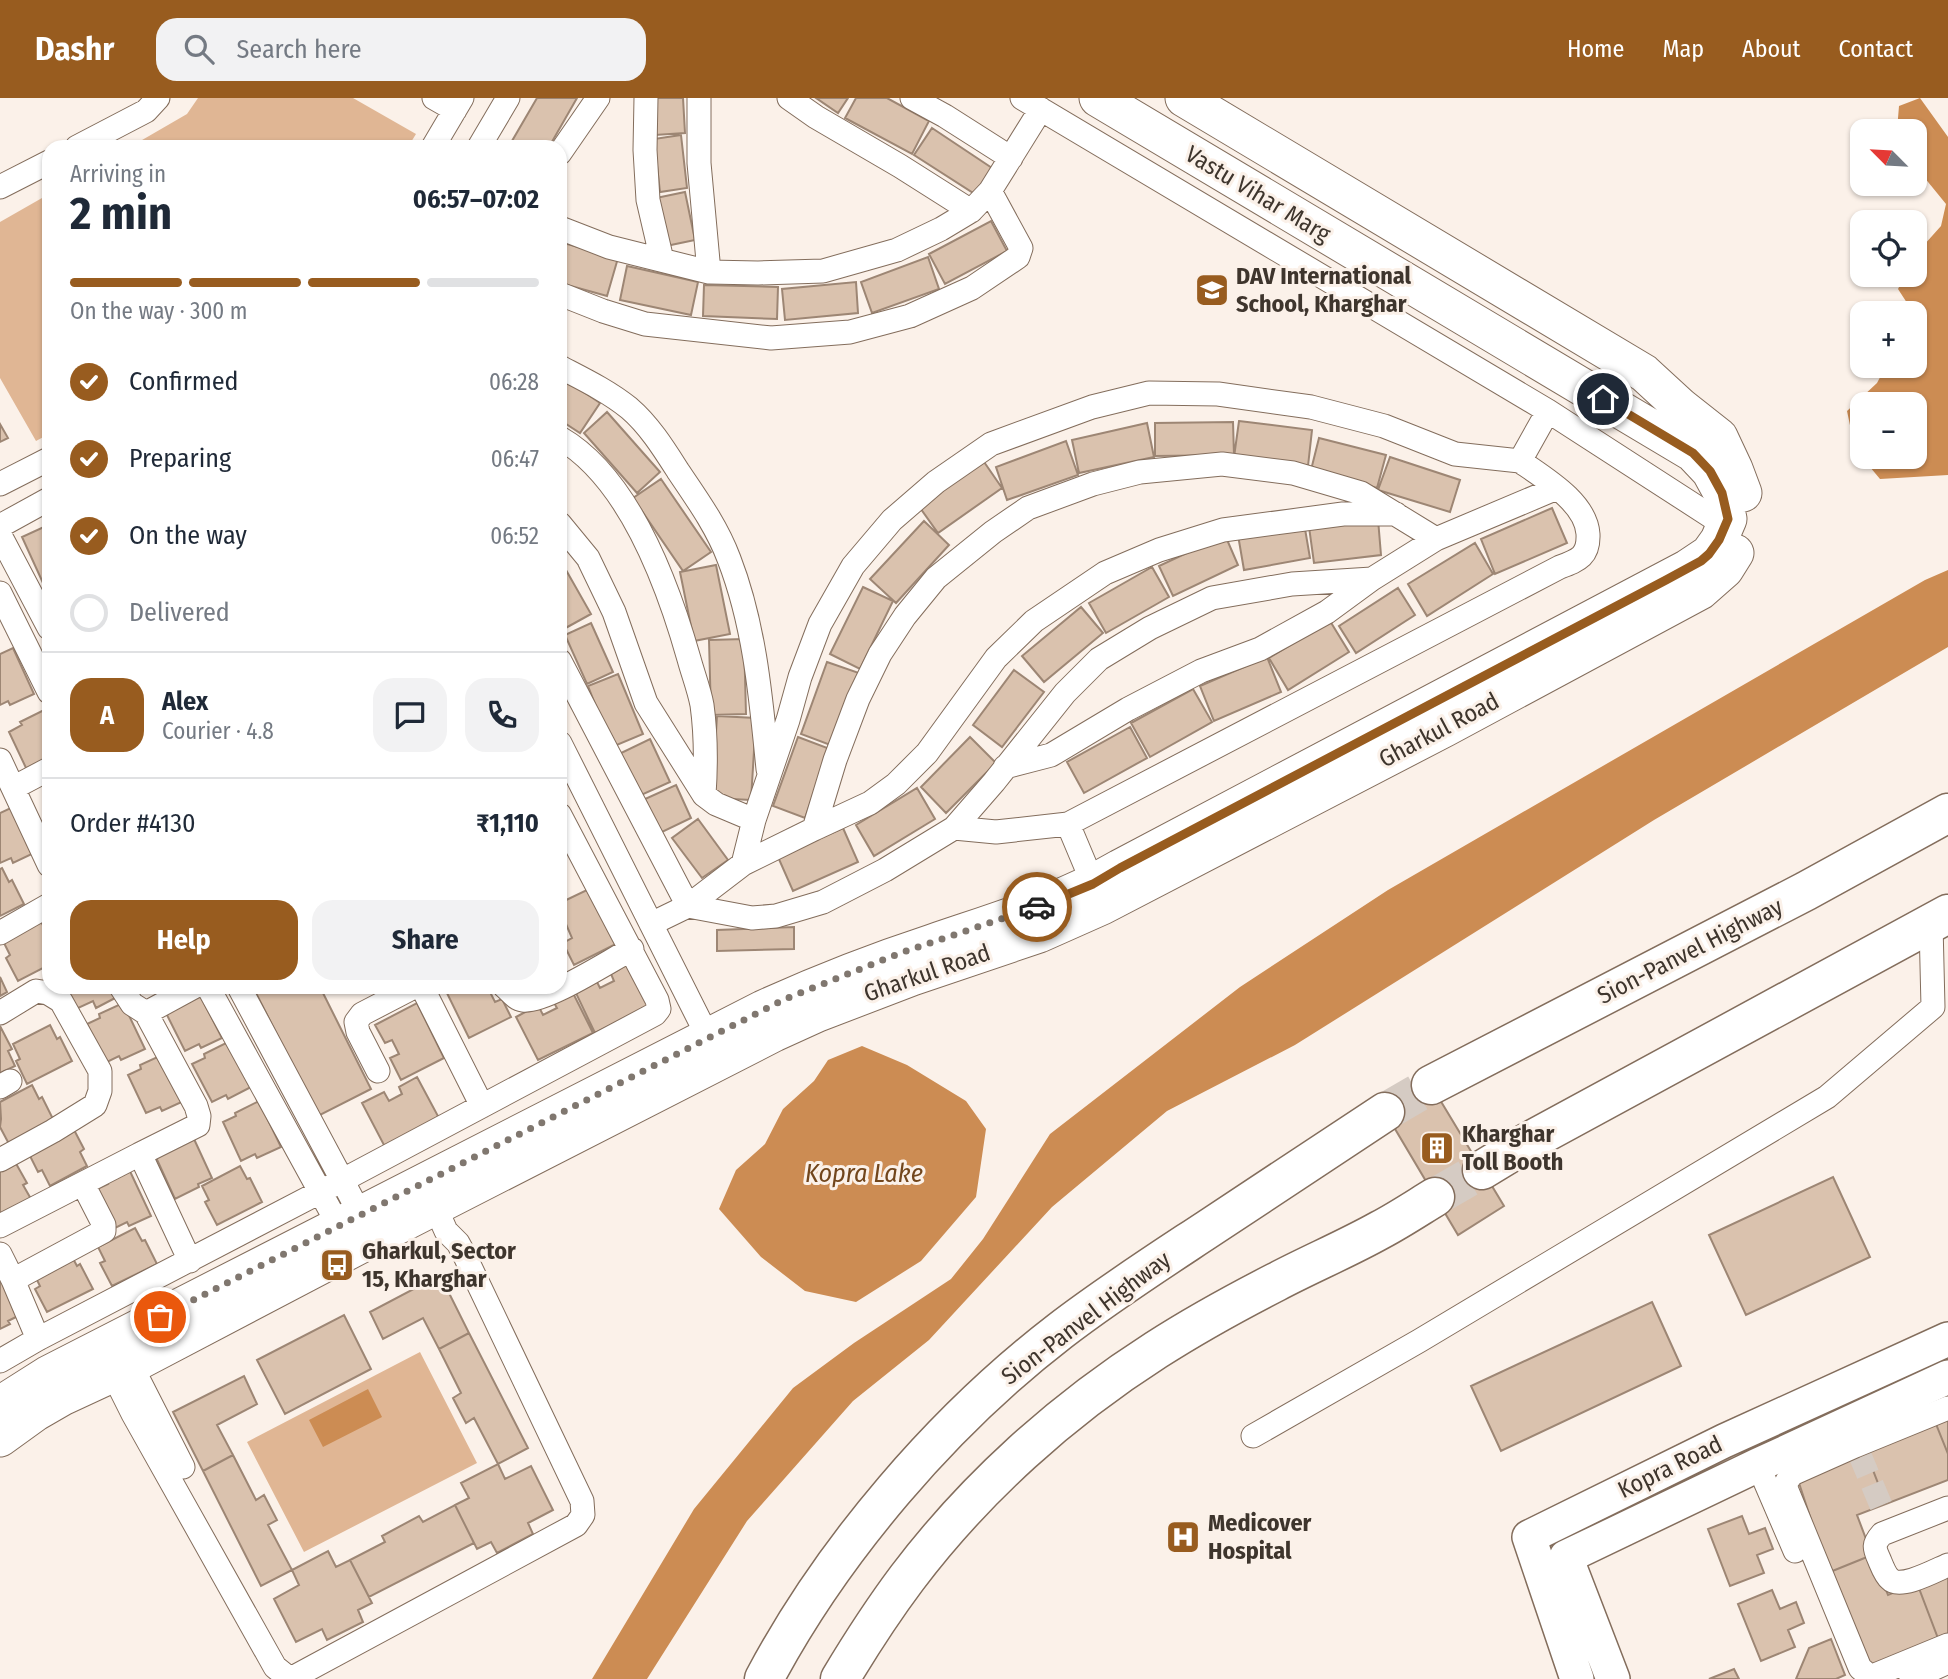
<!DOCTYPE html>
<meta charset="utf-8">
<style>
:root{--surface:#fff;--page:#f2f2f3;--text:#1f2937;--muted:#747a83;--line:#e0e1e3;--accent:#985c1f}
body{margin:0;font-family:"Fira Sans Condensed",sans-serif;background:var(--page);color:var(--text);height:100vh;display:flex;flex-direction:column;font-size:26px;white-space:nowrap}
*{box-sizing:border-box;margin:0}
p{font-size:23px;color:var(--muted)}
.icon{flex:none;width:38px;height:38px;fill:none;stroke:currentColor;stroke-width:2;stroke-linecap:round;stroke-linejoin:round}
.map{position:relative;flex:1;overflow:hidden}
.drawer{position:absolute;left:42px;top:42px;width:525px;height:854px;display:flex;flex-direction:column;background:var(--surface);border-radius:21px;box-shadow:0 2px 5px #0004}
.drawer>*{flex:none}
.needle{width:46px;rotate:294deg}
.fabs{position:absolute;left:1850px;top:21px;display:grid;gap:14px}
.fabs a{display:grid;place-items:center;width:77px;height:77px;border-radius:14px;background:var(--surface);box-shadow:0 2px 5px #0004;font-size:35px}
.pin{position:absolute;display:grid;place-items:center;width:60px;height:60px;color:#fff;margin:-30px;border:4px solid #fff;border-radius:50%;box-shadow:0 2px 7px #0007}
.courier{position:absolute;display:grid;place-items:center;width:70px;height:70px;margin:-35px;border:5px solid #985c1f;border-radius:50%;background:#fff;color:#222;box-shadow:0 2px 9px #0007}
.overview em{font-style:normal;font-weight:700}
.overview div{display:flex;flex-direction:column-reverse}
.overview{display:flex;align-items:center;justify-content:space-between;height:119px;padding:0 28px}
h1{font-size:46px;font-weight:700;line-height:52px}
.bar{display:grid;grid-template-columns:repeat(4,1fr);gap:10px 7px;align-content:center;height:84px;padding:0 28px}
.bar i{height:9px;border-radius:5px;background:var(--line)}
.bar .active{background:var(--accent)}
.bar p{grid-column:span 4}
.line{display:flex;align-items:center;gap:18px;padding:0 28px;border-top:2px solid var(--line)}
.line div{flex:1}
.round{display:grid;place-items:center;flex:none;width:74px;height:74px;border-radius:21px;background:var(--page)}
ol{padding:0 28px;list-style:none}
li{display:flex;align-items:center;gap:21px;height:77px}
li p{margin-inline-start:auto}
li .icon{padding:7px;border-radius:50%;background:var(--accent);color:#fff;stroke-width:4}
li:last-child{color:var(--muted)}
li i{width:38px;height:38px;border:4px solid var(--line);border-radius:50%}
.button{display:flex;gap:14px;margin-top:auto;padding:14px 28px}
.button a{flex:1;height:80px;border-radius:21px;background:var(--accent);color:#fff;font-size:28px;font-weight:700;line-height:80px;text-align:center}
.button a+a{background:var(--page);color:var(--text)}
header{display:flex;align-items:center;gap:42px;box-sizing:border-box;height:98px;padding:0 35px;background:var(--accent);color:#fff}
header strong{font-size:33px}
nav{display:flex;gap:38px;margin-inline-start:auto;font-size:24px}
.search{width:490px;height:63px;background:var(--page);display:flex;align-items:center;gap:18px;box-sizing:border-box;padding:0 24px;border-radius:21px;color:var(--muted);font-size:26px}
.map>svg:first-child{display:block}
</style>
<header>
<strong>Dashr</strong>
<div class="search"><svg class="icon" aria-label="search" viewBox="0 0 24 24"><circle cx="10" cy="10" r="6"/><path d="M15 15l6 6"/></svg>Search here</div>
<nav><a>Home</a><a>Map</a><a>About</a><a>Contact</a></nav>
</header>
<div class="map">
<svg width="1948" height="1581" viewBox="0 0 1948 1581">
<rect width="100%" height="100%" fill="#fbf1e9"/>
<!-- green -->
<path fill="#e0b694" d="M198,0H353L416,36L408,49H130L187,16Z
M49,96V336L36,343L0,280V124Z
M420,1254L477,1365L304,1454L247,1344Z"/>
<!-- water -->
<path fill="#cc8c53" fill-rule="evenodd" d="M1920,0L1948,39V377L1880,381L1855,351L1847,313L1877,285L1886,268H1914V215H1910L1909,208L1898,191L1905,177H1914L1915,157L1941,128L1946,106L1915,68L1914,33L1897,32L1899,8ZM1862,306H1914V359H1862Z
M1948,472V549L1654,722L1295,947L1167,1013L1052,1109L929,1242L853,1303L747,1423L647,1581H592L694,1411L793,1290L854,1245L951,1181L983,1141L1050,1036L1240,889L1388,792L1925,482Z
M862,948L907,967L966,1003L986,1031L976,1099L921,1163L856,1204L805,1193L761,1159L719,1111L736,1072L765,1046L783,1011L814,983L828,962Z
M368,1291L382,1319L323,1349L309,1322Z"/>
<!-- building -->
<path fill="#dac2ae" stroke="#9d8674" stroke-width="2" d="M537,0H577L549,49H522L512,43Z
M653,0H683L685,35L655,37Z
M816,0H848L838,15Z
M856,0H887L929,23L912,56L845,20Z
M932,30L995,72L978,98L914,57Z
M681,37L687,90L660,94L654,41Z
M685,94L695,142L666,148L656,100Z
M991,123L1007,153L945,186L929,156Z
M560,144L618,160L607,198L560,185Z
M928,159L939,191L872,215L861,184Z
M627,168L698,184L691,217L620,202Z
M856,184L858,215L785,222L782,191Z
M704,187L778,189L777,221L703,218Z
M560,278L600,305L580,335L560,322Z
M607,314L660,374L637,395L584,335Z
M1239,323L1312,332L1308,368L1234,359Z
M1233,324L1234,357L1155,358V325Z
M1147,325L1154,359L1079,375L1072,342Z
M0,326L8,340L0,344Z
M1319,340L1386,357L1377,390L1311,372Z
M1066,343L1078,377L1007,402L996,369Z
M1390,359L1460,382L1450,414L1378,392Z
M982,361L1002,390L938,435L918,407Z
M661,381L711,454L683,473L633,400Z
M1552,410L1567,445L1495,476L1481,441Z
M1378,421L1381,457L1314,465L1309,429Z
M924,423L949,447L896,505L870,481Z
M1304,425L1310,460L1244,472L1238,437Z
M46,428L49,432V483L43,485L22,439Z
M1225,437L1238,467L1173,498L1159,468Z
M1475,445L1493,476L1427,518L1408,486Z
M716,467L730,536L694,543L680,474Z
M1152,469L1169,499L1106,535L1089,505Z
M566,472L591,516L562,532L560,528V475Z
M863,489L893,503L860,571L830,556Z
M1398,490L1415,517L1356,555L1339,528Z
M1081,509L1103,535L1044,584L1022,558Z
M1330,523L1349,554L1288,592L1269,560Z
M591,525L613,574L587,586L565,537Z
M744,541L746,616L711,617L709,542Z
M13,550L34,596L10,607L8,603L0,607V556Z
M1267,559L1281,594L1214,623L1200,588Z
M827,564L859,575L833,648L801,636Z
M1014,572L1044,594L1002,649L973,627Z
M618,576L643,636L612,649L588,588Z
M1193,591L1212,624L1150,659L1131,625Z
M44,612L49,621V667L27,672L9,634L22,627L20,624Z
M717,618L756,620L751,702L712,700Z
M1130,629L1147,660L1084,695L1067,664Z
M798,639L830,651L805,720L773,708Z
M970,639L996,665L946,715L921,689Z
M650,641L670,684L639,698L619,656Z
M676,687L691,720L660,735L645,701Z
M917,690L935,721L874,758L856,727Z
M15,708L36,754L13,765L11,760L0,765V715Z
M698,721L728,762L702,780L672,740Z
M843,730L858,764L793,793L778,759Z
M2,770L9,784L12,782L24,806L0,818V771Z
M591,790L618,845L574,867L563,845L572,840L566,826L560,829V805Z
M41,824L49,837V867L18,883L6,860L10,857L3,843Z
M794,829V851L717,853V832Z
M629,866L650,908L595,935L574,891L595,880L600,890L614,883L611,876Z
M0,879L7,894L0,898Z
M65,889H111L117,899L96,910L93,903L76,911Z
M253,889H320L371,991L318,1018Z
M444,889H490L488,890L495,904L502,901L511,919L469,940Z
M572,893L593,935L538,962L516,919L538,907L543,917L557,910L553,903Z
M199,895L222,940L201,950L199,946L185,953L166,915Z
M123,905L145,951L121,962L119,958L105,965L87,926L100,920L99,916Z
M417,905L444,960L401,982L390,960L399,956L392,942L385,945L375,927Z
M50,927L57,941L60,939L72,963L27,986L16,963L20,961L13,946Z
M0,928L12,951L8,953L15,968L0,975Z
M228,944L251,989L228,1001L226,997L212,1004L192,966L205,960L204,956Z
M164,956L186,1002L162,1013L160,1009L146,1015L128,977L141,971L140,967Z
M417,979L439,1020L385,1049L362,1005L384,994L389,1003L402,996L399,989Z
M1428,982L1504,1108L1458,1137L1382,1009Z
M32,987L39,1001L42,999L54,1023L9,1046L0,1029L1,1021L0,1004Z
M259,1003L281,1049L257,1060L255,1056L241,1063L223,1024L236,1018L235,1015Z
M72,1028L84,1051L80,1054L87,1068L50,1088L42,1072L38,1074L27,1052Z
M194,1041L212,1080L198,1086L199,1089L175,1101L154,1055Z
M14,1062L27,1085L23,1087L31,1101L0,1119V1070Z
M240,1068L247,1081L250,1080L262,1104L217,1127L205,1104L209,1102L202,1088Z
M128,1069L151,1118L129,1128L127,1124L113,1131L95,1092L108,1086L105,1080Z
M1833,1079L1870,1159L1746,1217L1709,1137Z
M135,1130L142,1143L145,1142L157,1166L112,1188L100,1165L105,1163L98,1149Z
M70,1155L77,1168L80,1166L93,1191L47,1214L35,1191L40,1188L33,1174Z
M440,1177L469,1235L439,1251L423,1220L383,1241L370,1214Z
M0,1180L22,1216L8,1223L10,1226L0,1231Z
M1652,1204L1681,1268L1501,1353L1471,1288Z
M344,1217L371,1271L285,1316L257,1262Z
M469,1235L528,1350L498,1366L474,1320L466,1325L453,1300L461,1295L439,1251Z
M244,1278L257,1306L217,1327L233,1357L203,1373L173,1314Z
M1948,1321V1356L1936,1326Z
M1936,1326L1948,1356V1382L1886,1406L1866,1354Z
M1866,1354L1886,1406L1857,1417L1872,1457L1830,1474L1815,1434L1799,1385Z
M233,1357L256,1402L264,1397L277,1422L268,1427L292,1472L261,1488L203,1373Z
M498,1366L505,1381L531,1368L553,1412L528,1425L533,1436L497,1455L491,1444L477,1451L455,1407L469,1400L461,1385Z
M455,1407L474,1445L369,1499L350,1462L385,1444L382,1438L419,1418L423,1424Z
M1742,1418L1749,1436L1765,1430L1773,1451L1757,1457L1764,1475L1730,1488L1708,1431Z
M328,1453L336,1469L350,1462L372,1505L358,1512L363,1524L327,1542L322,1531L296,1544L274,1501L299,1487L292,1472Z
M1872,1457L1888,1497L1917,1485L1939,1543L1868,1571L1830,1474Z
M1948,1473V1539L1939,1543L1917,1485Z
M1772,1492L1780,1511L1796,1504L1804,1525L1788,1532L1795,1549L1761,1563L1738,1506Z
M1831,1541L1845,1577L1836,1581H1796L1809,1550Z
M1734,1571L1739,1581H1709Z"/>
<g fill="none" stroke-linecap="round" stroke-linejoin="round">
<!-- street-tunnel -->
<path stroke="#d5cbc3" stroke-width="23" stroke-dasharray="23 11" stroke-linecap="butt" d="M1859,1355L1885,1417"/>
<!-- highway-tunnel -->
<path stroke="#d5cbc3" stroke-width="38" stroke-dasharray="38 19" stroke-linecap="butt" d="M1385,1014L1431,987
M1435,1099L1482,1072"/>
<!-- street casing -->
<g stroke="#836d5c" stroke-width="25">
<path id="street" d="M434,0L455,12
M646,0L645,52L648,102L662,162
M699,0V65L709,174
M789,0L816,19L900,68L971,113
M912,0L945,18L1011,60
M1022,0L1548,313L1712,419L1728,421
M77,49L146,13L158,0
M433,49L462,0
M479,49L508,0
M560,55L598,0
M0,89L49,64
M560,130L609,149L709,174L758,175L823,173L897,152L941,131L971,113L990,93L1041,11
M560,196L603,213L645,226L771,240L850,234L910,218L972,190L1018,159L1021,150L990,93
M560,269C583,281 608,293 629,310C649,327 664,351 678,373C697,401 717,429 729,461C755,528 761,601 768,671
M560,340C629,380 668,487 689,561C693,576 699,591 702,607C706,636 706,668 704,697L716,706L754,722
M0,386L49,361
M560,426L588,460L614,514L646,605L704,697
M0,428L49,401
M0,437L49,530
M0,495L49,594
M560,563L688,808
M560,645L714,951
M0,662L13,690
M1005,669L1051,657L1128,611L1201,573L1260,551L1327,514L1372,481
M49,671L13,690L49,767
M1068,726L1097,795
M954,730L996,734L1068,726L1560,469C1579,462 1589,458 1588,436C1586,404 1544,380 1520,363L1548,313
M814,731L870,705L896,686L927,655L996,560L1034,523L1105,475L1159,452L1223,432L1343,416H1396
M743,766L814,731L835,662L858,601L880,556L905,518L936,480L993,434L1028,410L1093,386L1140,374L1222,366L1293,375L1361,395L1436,441
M688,808L752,820L776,818L823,804L885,772L954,730L994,684L1065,595L1099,561L1150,530L1212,500L1292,486L1372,481L1436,441L1557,390
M651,826L688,808L743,766L754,722L788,622L800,579L820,526L853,468L892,422L936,384L991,346L1092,309L1149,295L1218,296L1311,309L1384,328L1455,356L1520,363
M0,835L49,807
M121,889L132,906L146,915L194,889
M208,889L345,1139
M239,889L366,1127
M422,889L482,1008
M505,889C511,894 515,901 523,902C545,905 609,863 632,851
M0,915L36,893L48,895L61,903L100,973V993L95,1007L53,1033L0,1062
M378,973L358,934L356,924L362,916L414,889
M0,989L10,983
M140,1056L198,1027L199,1018L196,1008L146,915
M0,1128L140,1056L190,1163
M0,1156L13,1182L104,1133V1127L83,1086
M13,1182L38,1241
M0,1263L38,1241L343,1082L655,916L659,911L657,902L560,717
M131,1267L183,1369
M113,1276L133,1316L275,1569L285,1577L294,1579L576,1427L583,1417L582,1403L464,1156L458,1145L446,1133L430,1097
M1948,1310L1855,1348L1792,1376L1787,1383L1786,1390L1860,1570L1868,1577H1875L1948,1547
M1253,1338L1419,1243L1827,999L1933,909L1931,826
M1758,1367L1795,1453
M1948,1410L1882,1436C1873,1446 1874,1450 1879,1461C1882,1468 1885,1477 1890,1481C1900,1492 1936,1472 1948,1467
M1911,1581L1948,1564"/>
</g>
<!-- secondary casing -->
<g stroke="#836d5c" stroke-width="36">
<path id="secondary" d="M1577,1581L1529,1439L1724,1343L1948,1241
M1613,1581L1566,1459L1758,1367L1948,1279"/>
</g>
<!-- primary casing -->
<g stroke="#836d5c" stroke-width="39">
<path id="primary" d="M1184,0L1644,275L1681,309L1719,339L1734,371L1743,395
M0,1307L49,1276L763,911C818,886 874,864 932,845C996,823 1062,804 1120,770L1688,470L1709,456L1719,442L1728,421L1722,395L1710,373L1693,355L1098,0
M0,1340L36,1314L62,1299L131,1267L373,1140L774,935L818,915L912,879L1039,836L1102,808L1445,630L1700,493L1725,471L1735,455"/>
</g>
<!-- highway casing -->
<g stroke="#836d5c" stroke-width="41">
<path id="highway" d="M1431,987L1806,793L1948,715
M1482,1072L1528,1044L1948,816
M764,1581C833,1451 943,1323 1060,1233C1108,1196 1158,1164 1208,1131C1267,1092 1326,1053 1385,1014
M840,1581C861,1546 883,1512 907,1480C975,1390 1062,1312 1156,1252C1195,1227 1235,1205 1276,1184C1310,1166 1346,1151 1380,1132C1399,1122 1417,1110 1435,1099"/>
</g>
<!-- street -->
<use href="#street" stroke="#fff" stroke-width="23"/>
<!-- secondary -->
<use href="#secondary" stroke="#fff" stroke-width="33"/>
<!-- primary -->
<use href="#primary" stroke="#fff" stroke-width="37"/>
<!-- highway -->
<use href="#highway" stroke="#fff" stroke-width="38"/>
</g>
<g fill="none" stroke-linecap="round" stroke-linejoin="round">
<!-- done -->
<path stroke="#80776f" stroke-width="7" stroke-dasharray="0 12.6" d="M160,1219L785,901L903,854L1037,809"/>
<!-- route -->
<path stroke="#985c1f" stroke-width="9" d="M1037,809L1093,786L1120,770L1666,482L1701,463L1709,456L1719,442L1728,421L1722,395L1710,373L1693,355L1603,301"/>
</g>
<!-- icons -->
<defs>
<g id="school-square" transform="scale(1.75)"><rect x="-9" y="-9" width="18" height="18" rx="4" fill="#985c1f" stroke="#fbf1e9"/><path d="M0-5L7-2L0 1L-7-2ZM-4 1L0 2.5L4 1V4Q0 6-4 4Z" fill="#fff"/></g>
<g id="building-square" transform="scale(1.75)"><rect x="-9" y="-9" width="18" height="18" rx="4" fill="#985c1f" stroke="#fbf1e9"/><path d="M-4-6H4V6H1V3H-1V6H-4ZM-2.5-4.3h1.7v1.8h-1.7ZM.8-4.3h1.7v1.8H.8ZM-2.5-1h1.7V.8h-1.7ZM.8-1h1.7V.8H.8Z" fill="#fff"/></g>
<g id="bus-square" transform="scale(1.75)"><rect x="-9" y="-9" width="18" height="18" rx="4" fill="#985c1f" stroke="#fbf1e9"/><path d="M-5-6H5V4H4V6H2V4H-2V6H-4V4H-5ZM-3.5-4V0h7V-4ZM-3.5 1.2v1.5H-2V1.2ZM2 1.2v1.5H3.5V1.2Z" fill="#fff"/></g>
<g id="hospital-square" transform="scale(1.75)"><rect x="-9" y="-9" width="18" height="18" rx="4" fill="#985c1f" stroke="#fbf1e9"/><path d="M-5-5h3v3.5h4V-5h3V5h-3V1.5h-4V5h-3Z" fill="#fff"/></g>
</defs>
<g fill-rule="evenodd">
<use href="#school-square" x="1212" y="192"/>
<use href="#building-square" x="1437" y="1050"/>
<use href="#bus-square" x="337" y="1167"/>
<use href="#hospital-square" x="1183" y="1439"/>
</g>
<g text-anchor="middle" stroke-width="6" stroke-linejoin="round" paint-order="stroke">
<!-- street labels -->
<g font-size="24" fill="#3e352d" stroke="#fbf1e9">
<text transform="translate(1258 96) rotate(31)" y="8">Vastu Vihar Marg</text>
<text transform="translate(1439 632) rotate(-28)" y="8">Gharkul Road</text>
<text transform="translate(1690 853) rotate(-27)" y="8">Sion-Panvel Highway</text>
<text transform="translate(927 875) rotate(-19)" y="8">Gharkul Road</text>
<text transform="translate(1086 1220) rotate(-37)" y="8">Sion-Panvel Highway</text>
<text transform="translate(1670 1369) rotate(-26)" y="8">Kopra Road</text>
</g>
<!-- poi labels -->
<g font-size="24" font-weight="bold" fill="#3e352d" stroke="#fbf1e9" text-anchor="start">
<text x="1236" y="186">DAV International<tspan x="1236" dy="28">School, Kharghar</tspan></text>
<text x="1462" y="1044">Kharghar<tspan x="1462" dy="28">Toll Booth</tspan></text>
<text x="362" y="1161">Gharkul, Sector<tspan x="362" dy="28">15, Kharghar</tspan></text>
<text x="1208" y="1433">Medicover<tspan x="1208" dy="28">Hospital</tspan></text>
</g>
<!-- water labels -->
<g font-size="26" font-style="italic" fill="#72461c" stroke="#fbf1e9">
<text x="864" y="1084">Kopra Lake</text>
</g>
</g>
</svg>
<div class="fabs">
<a><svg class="needle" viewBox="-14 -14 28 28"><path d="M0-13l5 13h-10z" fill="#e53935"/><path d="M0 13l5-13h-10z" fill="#747a83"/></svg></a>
<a><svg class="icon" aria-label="locate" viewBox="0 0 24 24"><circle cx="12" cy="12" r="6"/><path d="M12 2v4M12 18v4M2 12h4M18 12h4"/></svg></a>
<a>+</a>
<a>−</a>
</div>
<div class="pin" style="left:160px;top:1219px;background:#ea580c"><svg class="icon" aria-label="bag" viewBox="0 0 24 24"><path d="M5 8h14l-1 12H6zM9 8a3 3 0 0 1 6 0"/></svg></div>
<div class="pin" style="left:1603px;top:301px;background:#1f2937"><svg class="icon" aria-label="home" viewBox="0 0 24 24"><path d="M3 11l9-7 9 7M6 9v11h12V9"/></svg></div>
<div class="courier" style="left:1037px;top:809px"><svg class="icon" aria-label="car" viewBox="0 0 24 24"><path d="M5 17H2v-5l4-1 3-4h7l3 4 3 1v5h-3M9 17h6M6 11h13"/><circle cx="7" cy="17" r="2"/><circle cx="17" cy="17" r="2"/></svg></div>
<section class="drawer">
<div class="overview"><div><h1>2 min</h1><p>Arriving in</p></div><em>06:57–07:02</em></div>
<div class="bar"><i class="active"></i><i class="active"></i><i class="active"></i><i></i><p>On the way · 300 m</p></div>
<ol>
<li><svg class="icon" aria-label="check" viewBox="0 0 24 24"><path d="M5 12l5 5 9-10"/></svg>Confirmed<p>06:28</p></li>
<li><svg class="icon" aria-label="check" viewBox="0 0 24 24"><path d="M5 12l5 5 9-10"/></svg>Preparing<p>06:47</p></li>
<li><svg class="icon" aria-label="check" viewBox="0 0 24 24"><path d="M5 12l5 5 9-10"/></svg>On the way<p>06:52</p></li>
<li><i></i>Delivered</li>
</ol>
<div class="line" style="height:126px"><b class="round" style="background:var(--accent);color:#fff">A</b><div><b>Alex</b><p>Courier · 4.8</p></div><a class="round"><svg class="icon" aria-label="chat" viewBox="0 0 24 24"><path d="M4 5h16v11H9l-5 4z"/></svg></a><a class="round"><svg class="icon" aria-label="phone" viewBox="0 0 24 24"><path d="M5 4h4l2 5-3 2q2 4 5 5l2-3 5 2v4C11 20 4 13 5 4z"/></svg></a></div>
<div class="line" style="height:91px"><div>Order #4130</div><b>₹1,110</b></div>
<div class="button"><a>Help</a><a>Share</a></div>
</section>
</div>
